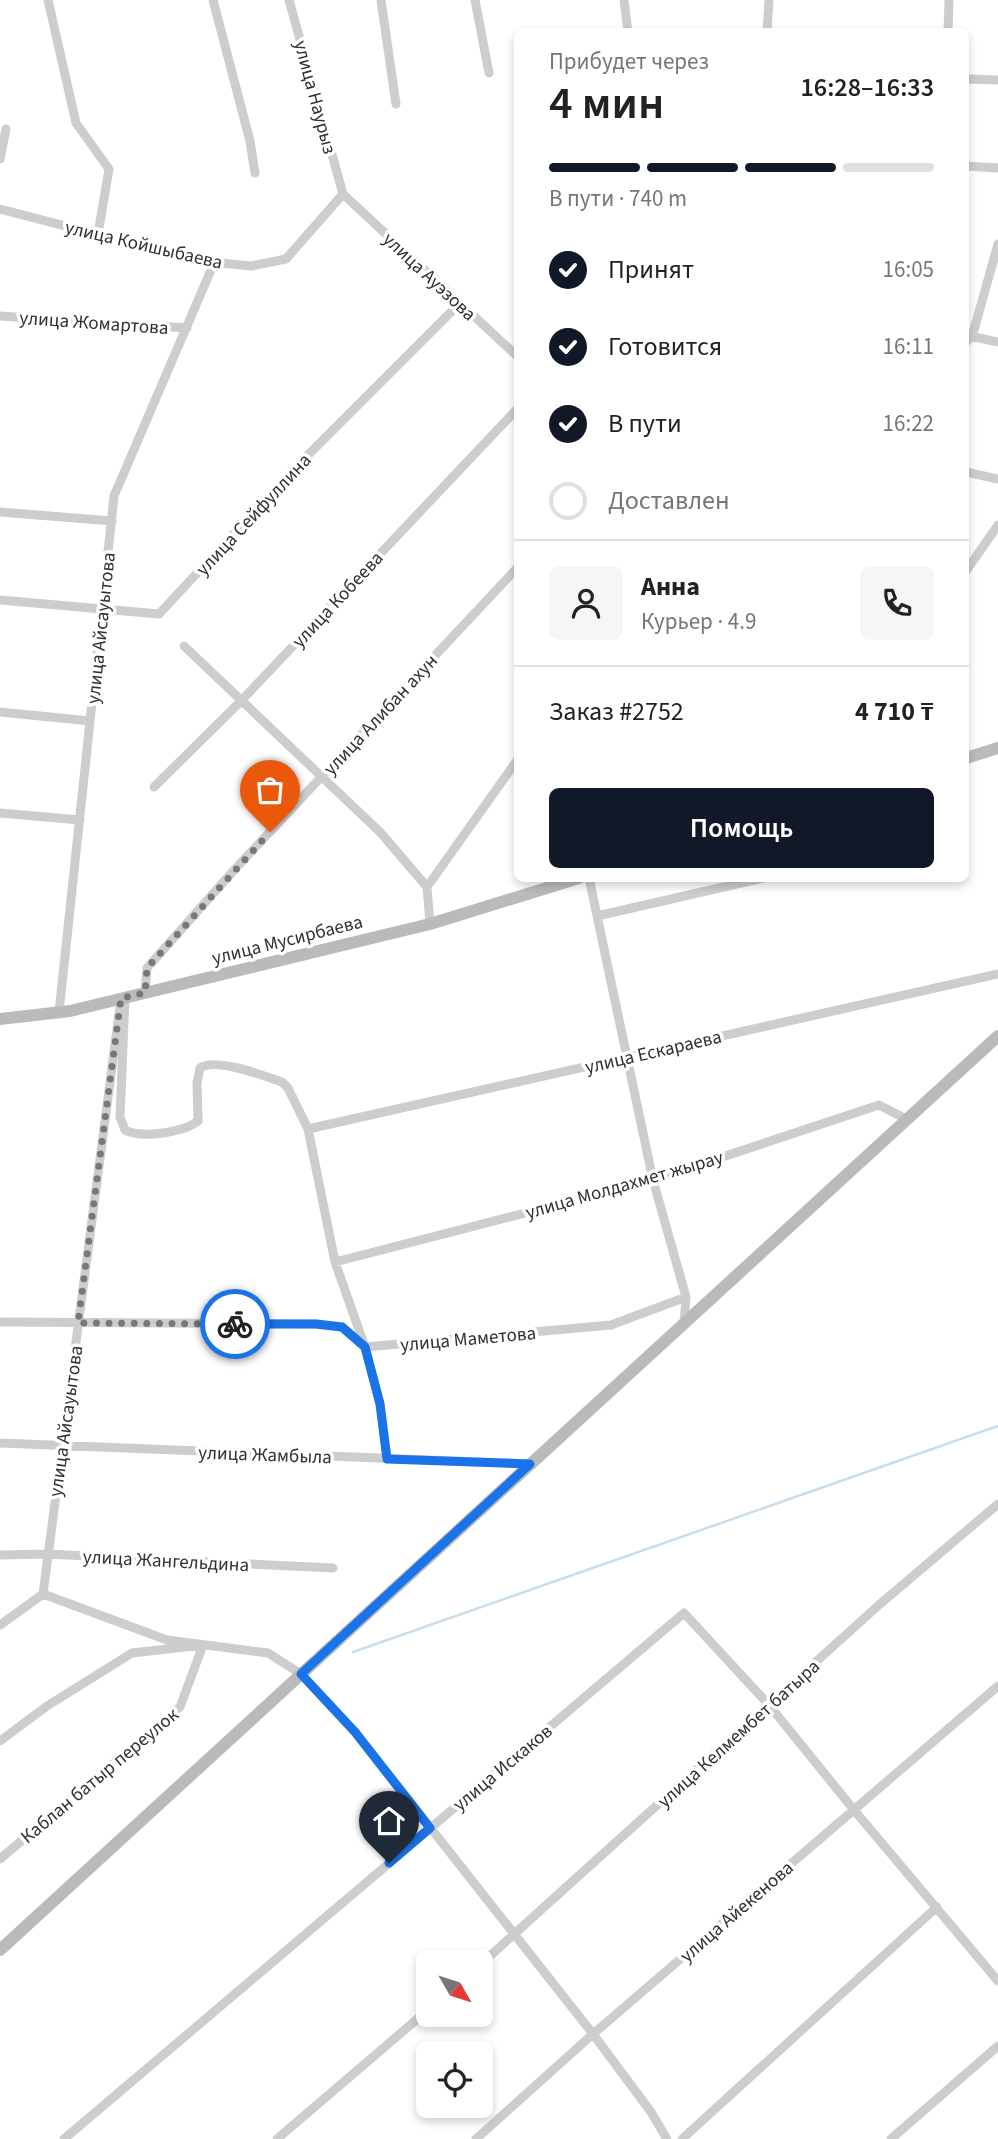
<!DOCTYPE html>
<html lang="ru">
<meta charset="utf-8">
<style>
:root{--surface:#fff;--page:#f6f6f6;--text:#222;--muted:#767676;--line:#e0e0e0;--accent:#111827}
body{margin:0;font-family:"Source Sans 3",sans-serif;background:var(--page);color:var(--text);height:100vh;display:flex;flex-direction:column;font-size:26px;white-space:nowrap}
*{box-sizing:border-box;margin:0}
p{font-size:23px;color:var(--muted)}
.icon{flex:none;width:38px;height:38px;fill:none;stroke:currentColor;stroke-width:2;stroke-linecap:round;stroke-linejoin:round}
.map{position:relative;flex:1;overflow:hidden}
.drawer{position:absolute;left:514px;top:28px;width:455px;height:854px;display:flex;flex-direction:column;background:var(--surface);border-radius:10px;box-shadow:0 4px 10px #0003}
.drawer>*{flex:none}
.needle{width:46px;rotate:129deg}
.controls{position:absolute;left:416px;top:1950px;display:grid;gap:14px}
.controls a{display:grid;place-items:center;width:77px;height:77px;border-radius:10px;background:var(--surface);box-shadow:0 4px 10px #0003;font-size:35px}
.pin{position:absolute;display:grid;place-items:center;width:60px;height:60px;color:#fff;margin:-72px -30px;border-radius:50% 50% 50% 0;rotate:-45deg;box-shadow:0 0 7px #0007}
.pin .icon{rotate:45deg}
.courier{position:absolute;display:grid;place-items:center;width:70px;height:70px;margin:-35px;border:5px solid #1a73e8;border-radius:50%;background:#fff;color:#222;box-shadow:0 2px 9px #0007}
.overview em{font-style:normal;font-weight:600}
.overview div{display:flex;flex-direction:column-reverse}
.overview{display:flex;align-items:center;justify-content:space-between;height:119px;padding:0 35px}
h1{font-size:46px;font-weight:600;line-height:52px}
.bar{display:grid;grid-template-columns:repeat(4,1fr);gap:10px 7px;align-content:center;height:84px;padding:0 35px}
.bar i{height:9px;border-radius:5px;background:var(--line)}
.bar .active{background:var(--accent)}
.bar p{grid-column:span 4}
.line{display:flex;align-items:center;gap:18px;padding:0 35px;border-top:2px solid var(--line)}
.line div{flex:1}
.round{display:grid;place-items:center;flex:none;width:74px;height:74px;border-radius:10px;background:var(--page)}
ol{padding:0 35px;list-style:none}
li{display:flex;align-items:center;gap:21px;height:77px}
li p{margin-inline-start:auto}
li .icon{padding:7px;border-radius:50%;background:var(--accent);color:#fff;stroke-width:4}
li:last-child{color:var(--muted)}
li i{width:38px;height:38px;border:4px solid var(--line);border-radius:50%}
.cta{display:flex;gap:14px;margin-top:auto;padding:14px 35px}
.cta a{flex:1;height:80px;border-radius:10px;background:var(--accent);color:#fff;font-size:28px;font-weight:600;line-height:80px;text-align:center}
.map>svg:first-child{display:block}
</style>
<div class="map">
<svg width="998" height="2139" viewBox="0 0 998 2139">
<rect width="100%" height="100%" fill="#fff"/>
<g fill="none" stroke-linecap="round" stroke-linejoin="round">
<!-- stream -->
<path stroke="#c9deed" stroke-width="2.5" d="M353,1652L998,1426"/>
<!-- street -->
<path stroke="#cdcdcd" stroke-width="9" d="M48,0L76,123L109,169L98,234
M213,0L250,141L255,173
M289,0L343,194
M381,0L396,104
M475,0L489,73
M624,0L628,32
M767,32L769,0
M948,32L949,0
M966,79L998,80
M0,159L6,129
M966,166L998,168
M343,194L518,357
M0,209L201,261L251,266L286,259L343,194
M0,316L187,328
M970,336L998,342
M966,343L974,330L998,244
M966,472L998,479
M0,512L112,521
M966,571L998,525
M0,600L159,614L291,472L460,303
M184,646L380,832L427,887
M0,712L90,721
M154,787L241,701L518,408
M0,813L80,820
M589,878L653,1180L686,1297L684,1324
M597,916L763,878
M430,924L427,887L518,759
M145,993L147,968L235,869L518,567
M125,997L120,1117L125,1130C142,1139 184,1132 198,1121L197,1083L200,1068C216,1057 264,1076 282,1082L288,1088L308,1129L335,1262L365,1347L380,1404L387,1459
M59,1012L114,496L214,263
M308,1129L998,974
M335,1262L653,1180L879,1105L908,1120
M0,1322L316,1324L342,1327L365,1347L611,1325L686,1297
M0,1443L530,1464
M0,1555L47,1554L333,1568
M43,1594L167,1640L268,1653L301,1674L355,1732L593,2034L651,2112L667,2139
M43,1594L120,1006
M0,1625L43,1594
M0,1741L47,1706L132,1653L203,1645L180,1707L0,1859
M481,1964L880,1604L998,1504
M64,2139L684,1613L769,1705L854,1810L998,1981
M277,2139L429,2009
M476,2139L593,2034L998,1686
M682,2139L937,1907
M891,2139L998,2046"/>
<!-- secondary -->
<path stroke="#bababa" stroke-width="12" d="M966,758L998,748
M0,1019L70,1011L430,924L579,878
M0,1950L998,1036"/>
</g>
<g fill="none" stroke-linecap="round" stroke-linejoin="round">
<!-- done -->
<path stroke="#787878" stroke-width="7" stroke-dasharray="0 12.6" d="M235,1324L78,1323L121,998L145,993L147,968L270,832"/>
<!-- route -->
<path stroke="#1a73e8" stroke-width="9" d="M235,1324H316L342,1327L365,1347L380,1404L387,1459L530,1464L301,1674L355,1732L430,1828L389,1863"/>
</g>
<g text-anchor="middle" stroke-width="7" stroke-linejoin="round" paint-order="stroke">
<!-- street labels -->
<g font-size="19" fill="#303030" stroke="#fff">
<text transform="translate(316 97) rotate(75)" y="7">улица Наурыз</text>
<text transform="translate(144 244) rotate(13)" y="7">улица Койшыбаева</text>
<text transform="translate(430 276) rotate(43)" y="7">улица Ауэзова</text>
<text transform="translate(94 322) rotate(4)" y="7">улица Жомартова</text>
<text transform="translate(253 514) rotate(-47)" y="7">улица Сейфуллина</text>
<text transform="translate(337 599) rotate(-47)" y="7">улица Кобеева</text>
<text transform="translate(100 628) rotate(-84)" y="7">улица Айсауытова</text>
<text transform="translate(380 714) rotate(-47)" y="7">улица Алибан ахун</text>
<text transform="translate(287 939) rotate(-14)" y="7">улица Мусирбаева</text>
<text transform="translate(653 1051) rotate(-13)" y="7">улица Ескараева</text>
<text transform="translate(624 1184) rotate(-16)" y="7">улица Молдахмет жырау</text>
<text transform="translate(468 1338) rotate(-5)" y="7">улица Маметова</text>
<text transform="translate(65 1421) rotate(-82)" y="7">улица Айсауытова</text>
<text transform="translate(265 1454) rotate(2)" y="7">улица Жамбыла</text>
<text transform="translate(166 1560) rotate(3)" y="7">улица Жангельдина</text>
<text transform="translate(738 1733) rotate(-42)" y="7">улица Келмембет батыра</text>
<text transform="translate(502 1767) rotate(-40)" y="7">улица Искаков</text>
<text transform="translate(99 1775) rotate(-40)" y="7">Каблан батыр переулок</text>
<text transform="translate(736 1911) rotate(-41)" y="7">улица Айекенова</text>
</g>
</g>
</svg>
<div class="controls">
<a><svg class="needle" viewBox="-14 -14 28 28"><path d="M0-13l5 13h-10z" fill="#e53935"/><path d="M0 13l5-13h-10z" fill="#767676"/></svg></a>
<a><svg class="icon" aria-label="locate" viewBox="0 0 24 24"><circle cx="12" cy="12" r="6"/><path d="M12 2v4M12 18v4M2 12h4M18 12h4"/></svg></a>
</div>
<div class="pin" style="left:270px;top:832px;background:#ea580c"><svg class="icon" aria-label="bag" viewBox="0 0 24 24"><path d="M5 8h14l-1 12H6zM9 8a3 3 0 0 1 6 0"/></svg></div>
<div class="pin" style="left:389px;top:1863px;background:#1f2937"><svg class="icon" aria-label="home" viewBox="0 0 24 24"><path d="M3 11l9-7 9 7M6 9v11h12V9"/></svg></div>
<div class="courier" style="left:235px;top:1324px"><svg class="icon" aria-label="bike" viewBox="0 0 24 24"><circle cx="6" cy="16" r="4"/><circle cx="18" cy="16" r="4"/><path d="M6 16l4-8h5l3 8M10 8l3 8H6M13 5h3"/></svg></div>
<section class="drawer">
<div class="overview"><div><h1>4 мин</h1><p>Прибудет через</p></div><em>16:28–16:33</em></div>
<div class="bar"><i class="active"></i><i class="active"></i><i class="active"></i><i></i><p>В пути · 740 m</p></div>
<ol>
<li><svg class="icon" aria-label="check" viewBox="0 0 24 24"><path d="M5 12l5 5 9-10"/></svg>Принят<p>16:05</p></li>
<li><svg class="icon" aria-label="check" viewBox="0 0 24 24"><path d="M5 12l5 5 9-10"/></svg>Готовится<p>16:11</p></li>
<li><svg class="icon" aria-label="check" viewBox="0 0 24 24"><path d="M5 12l5 5 9-10"/></svg>В пути<p>16:22</p></li>
<li><i></i>Доставлен</li>
</ol>
<div class="line" style="height:126px"><a class="round"><svg class="icon" aria-label="person" viewBox="0 0 24 24"><circle cx="12" cy="8" r="4"/><path d="M4 21q1-7 8-7t8 7"/></svg></a><div><b>Анна</b><p>Курьер · 4.9</p></div><a class="round"><svg class="icon" aria-label="phone" viewBox="0 0 24 24"><path d="M5 4h4l2 5-3 2q2 4 5 5l2-3 5 2v4C11 20 4 13 5 4z"/></svg></a></div>
<div class="line" style="height:91px"><div>Заказ #2752</div><b>4 710 ₸</b></div>
<div class="cta"><a>Помощь</a></div>
</section>
</div>
